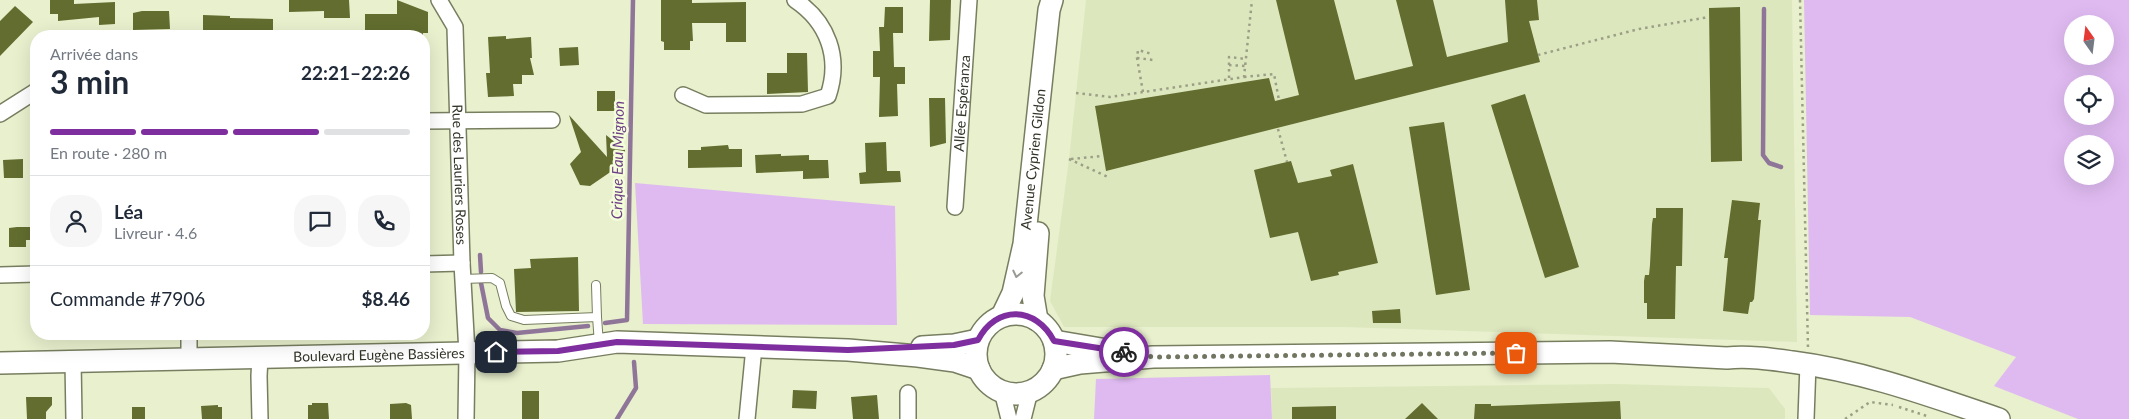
<!DOCTYPE html>
<html lang="fr">
<meta charset="utf-8">
<style>
:root{--surface:#fff;--page:#f6f6f7;--text:#1f2937;--muted:#747a83;--line:#e0e1e3;--accent:#7e2e9e}
body{margin:0;font-family:Lato,sans-serif;background:var(--page);color:var(--text);height:100vh;display:flex;flex-direction:column;font-size:19px;white-space:nowrap}
*{box-sizing:border-box;margin:0}
p{font-size:16px;color:var(--muted)}
.icon{flex:none;width:28px;height:28px;fill:none;stroke:currentColor;stroke-width:2;stroke-linecap:round;stroke-linejoin:round}
.map{position:relative;flex:1;overflow:hidden}
.details{position:absolute;left:30px;top:30px;width:400px;height:310px;display:flex;flex-direction:column;background:var(--surface);border-radius:20px;box-shadow:0 5px 20px #0002}
.details>*{flex:none}
.needle{width:32px;rotate:346deg}
.buttons{position:absolute;left:2064px;top:15px;display:grid;gap:10px}
.buttons a{display:grid;place-items:center;width:50px;height:50px;border-radius:50%;background:var(--surface);box-shadow:0 5px 20px #0002;font-size:25px}
.pin{position:absolute;display:grid;place-items:center;width:42px;height:42px;color:#fff;margin:-21px;border-radius:10px;box-shadow:0 2px 8px #0006}
.courier{position:absolute;display:grid;place-items:center;width:50px;height:50px;margin:-25px;border:4px solid #7e2e9e;border-radius:50%;background:#fff;color:#222;box-shadow:0 1px 6px #0007}
.headline em{font-style:normal;font-weight:700}
.headline div{display:flex;flex-direction:column-reverse}
.headline{display:flex;align-items:center;justify-content:space-between;height:85px;padding:0 20px}
h1{font-size:32px;font-weight:700;line-height:38px}
.bar{display:grid;grid-template-columns:repeat(4,1fr);gap:8px 5px;align-content:center;height:60px;padding:0 20px}
.bar i{height:6px;border-radius:4px;background:var(--line)}
.bar .selected{background:var(--accent)}
.bar p{grid-column:span 4}
.line{display:flex;align-items:center;gap:12px;padding:0 20px;border-top:1px solid var(--line)}
.line div{flex:1}
.round{display:grid;place-items:center;flex:none;width:52px;height:52px;border-radius:20px;background:var(--page)}
.map>svg:first-child{display:block}
</style>
<div class="map">
<svg width="2129" height="419" viewBox="0 0 2129 419">
<rect width="100%" height="100%" fill="#e8f0ce"/>
<!-- built -->
<path fill="#dde7be" d="M1086,0H1792L1797,342L1344,327H1064L1050,301L1069,159Z
M1616,384L1769,388L1785,409V419H1272L1271,388Z"/>
<!-- green -->
<path fill="#dfbaf1" fill-rule="evenodd" d="M1804,0H2129V419H2078L1994,386L2016,357L1910,317L1810,315ZM2072,24H2105V56H2072ZM2072,84H2105V116H2072ZM2072,144H2105V176H2072Z
M635,183L895,206L897,325L643,324Z
M1270,375L1272,419H1094L1096,379Z"/>
<g fill="none" stroke-linecap="round" stroke-linejoin="round">
<!-- stream -->
<path stroke="#8f7699" stroke-width="4.5" d="M1764,9L1763,155L1769,163L1781,167
M480,255L481,272
M481,283L488,318L500,330L517,333L588,326
M605,323L627,320L633,0
M617,419L636,388L634,362"/>
</g>
<!-- building -->
<path fill="#626d2f" d="M50,0H74V4L115,2V24L99,25V17L58,21V14H50Z
M289,0H349L350,18H324V11L289,12Z
M397,0L428,12V33H423V36H365V14H397Z
M661,0H692V3L746,2V42H726V23H692L693,41H690V50H664V42L661,41Z
M930,0H951L950,40L929,41Z
M1276,0H1334L1355,80L1413,66L1396,0H1433L1447,57L1508,42L1505,0H1537L1539,20L1529,21L1540,62L1106,171L1095,106L1269,78L1275,101L1299,95Z
M15,6L33,22L0,56V21Z
M885,7H903V33H893L894,67H905V84H897L898,116L879,117L880,77H873V51H880L879,27H884Z
M1740,7L1742,161L1711,162L1709,8Z
M142,11H169L170,29L133,30V13Z
M203,15L230,16V18L273,19V36H203Z
M506,36V39L531,37L532,58H530L534,75H522V84H513L514,96L488,97L486,73H490L488,37Z
M578,47L579,65L560,66L559,48Z
M787,53H807L808,92L767,94V73H787Z
M597,91H615V111H597Z
M1525,94L1579,267L1545,278L1491,105Z
M929,98H945L946,143L930,147Z
M569,115L607,157L606,135L625,150V162L590,186L580,185L570,164L581,152Z
M1444,122L1470,290L1436,295L1409,127Z
M886,142L887,171H900L901,182L860,184L859,173L866,172L865,143Z
M728,145L729,149H742V167L688,168V150H701V147Z
M781,154V156L809,155V160H828L829,178L803,179V171L756,173L755,155Z
M23,159V178H4L3,160Z
M1291,161L1298,183L1332,176L1330,170L1353,164L1378,263L1338,272L1339,275L1311,281L1298,232L1270,238L1254,170Z
M1732,200L1760,203L1758,220H1761L1754,299L1752,302H1750L1748,314L1723,311L1728,258H1724Z
M1656,208H1683L1682,266H1676L1675,319H1647V303H1644V281L1645,275H1649L1650,265L1652,224L1653,218H1656Z
M17,227H35V240H26V247H9V228Z
M578,257L579,311L516,312L514,269L531,268L530,259Z
M1400,309L1401,323H1373L1372,311Z
M793,390L817,391L816,409L792,408Z
M522,391H539V419H522Z
M877,395L879,419H853L851,397Z
M26,397H52V405L46,412V419H27Z
M1620,401L1621,419H1474L1475,404H1491V406Z
M312,403H328L329,419H308V405H312Z
M406,403L411,405L412,419H390V404Z
M1422,403L1438,419H1405Z
M218,405V407H222V419H202L201,406Z
M1336,406V419H1292V407Z
M132,407H145V419H132Z"/>
<g fill="none" stroke-linecap="round" stroke-linejoin="round">
<!-- lane casing -->
<g stroke="#777e60" stroke-width="10">
<path id="lane" d="M463,279L492,278L500,283L506,306L511,316L524,320L597,317L599,344
M596,285L597,317"/>
</g>
<!-- street casing -->
<g stroke="#777e60" stroke-width="18">
<g id="street">
<path id="s1" d="M439,0L455,27L462,263L467,353L466,419"/>
<path d="M683,95L706,105L802,104L828,96C841,58 828,22 795,0"/>
<path d="M0,114L36,91"/>
<path d="M424,121L552,120"/>
<path id="s2" d="M955,207L969,0"/>
<path d="M424,264L462,263"/>
<path d="M0,275L36,274"/>
<path d="M189,359V334"/>
<path d="M73,361L74,419"/>
<path d="M1002,391L1009,419"/>
<path d="M260,419L259,376L260,357"/>
<path d="M747,419L754,347"/>
<path d="M908,419V393"/>
<path d="M1023,419L1030,391"/>
<path d="M1806,419L1808,364"/>
</g>
</g>
<!-- secondary casing -->
<g stroke="#777e60" stroke-width="24">
<g id="secondary">
<circle cx="1016" cy="354" r="40"/>
<path id="s3" d="M1002,316L1013,293L1024,244L1049,10L1052,0"/>
<path d="M1037,320L1033,296L1038,233"/>
<path d="M1054,341L1119,352"/>
<path d="M922,347L954,345L978,340"/>
<path id="s4" d="M0,363L558,351L617,342L848,350L918,356L955,361L979,369"/>
<path d="M1053,369L1080,363L1153,357L1610,352L1727,358C1749,356 1770,359 1792,362C1863,371 1931,396 1999,419"/>
</g>
</g>
<!-- path -->
<path stroke="#9a9f86" stroke-width="2.5" stroke-dasharray="2.5 4" stroke-linecap="butt" d="M1800,0L1808,348
M1538,55L1639,29L1709,17
M1137,58L1153,60
M1229,65L1245,66
M1244,77L1274,74L1279,100
M1229,78V57L1246,59
M1143,92L1137,58L1138,50L1152,54
M1076,93L1110,97L1244,77L1252,0
M1278,129L1287,162
M1069,159L1110,178
M1071,159L1102,156
M1899,407L1927,416
M1845,419L1870,402L1893,405"/>
<!-- lane -->
<use href="#lane" stroke="#fff" stroke-width="8"/>
<!-- street -->
<use href="#street" stroke="#fff" stroke-width="15"/>
<!-- secondary -->
<use href="#secondary" stroke="#fff" stroke-width="21"/>
</g>
<!-- one-way arrows -->
<defs><path id="oneway-chevron" d="M-2-3.5L2.5 0L-2 3.5" fill="none" stroke-width="1.6" stroke-linecap="round" stroke-linejoin="round" transform="scale(1.25)"/></defs>
<use stroke="#989a93" href="#oneway-chevron" transform="translate(1017 274) rotate(103)"/>
<g fill="none" stroke-linecap="round" stroke-linejoin="round">
<!-- done -->
<path stroke="#717661" stroke-width="5" stroke-dasharray="0 9" d="M1124,352L1154,357L1516,353"/>
<!-- route -->
<path stroke="#7e2e9e" stroke-width="6" d="M496,352L558,351L617,342L848,350L954,345L978,340C996,305 1036,306 1054,341L1124,352"/>
</g>
<g text-anchor="middle" stroke-width="5" stroke-linejoin="round" paint-order="stroke">
<!-- street labels -->
<g font-size="14" fill="#313427" stroke="#f5fedc">
<text dy="5" stroke="none"><textPath href="#s2" startOffset="104">Allée Espéranza</textPath></text>
<text dy="5" stroke="none"><textPath href="#s3" startOffset="161">Avenue Cyprien Gildon</textPath></text>
<text dy="5" stroke="none"><textPath href="#s1" startOffset="179">Rue des Lauriers Roses</textPath></text>
<text dy="5" stroke="none"><textPath href="#s4" startOffset="379">Boulevard Eugène Bassières</textPath></text>
</g>
<!-- water labels -->
<g font-size="15" font-style="italic" fill="#6e4084" stroke="#f5fedc">
<text transform="translate(618 160) rotate(-89)" y="5">Crique Eau Mignon</text>
</g>
</g>
</svg>
<div class="buttons">
<a><svg class="needle" viewBox="-14 -14 28 28"><path d="M0-13l5 13h-10z" fill="#e53935"/><path d="M0 13l5-13h-10z" fill="#747a83"/></svg></a>
<a><svg class="icon" aria-label="locate" viewBox="0 0 24 24"><circle cx="12" cy="12" r="6"/><path d="M12 2v4M12 18v4M2 12h4M18 12h4"/></svg></a>
<a><svg class="icon" aria-label="layers" viewBox="0 0 24 24"><path d="M12 4l9 5-9 5-9-5zM3 14l9 5 9-5"/></svg></a>
</div>
<div class="pin" style="left:1516px;top:353px;background:#ea580c"><svg class="icon" aria-label="bag" viewBox="0 0 24 24"><path d="M5 8h14l-1 12H6zM9 8a3 3 0 0 1 6 0"/></svg></div>
<div class="pin" style="left:496px;top:352px;background:#1f2937"><svg class="icon" aria-label="home" viewBox="0 0 24 24"><path d="M3 11l9-7 9 7M6 9v11h12V9"/></svg></div>
<div class="courier" style="left:1124px;top:352px"><svg class="icon" aria-label="bike" viewBox="0 0 24 24"><circle cx="6" cy="16" r="4"/><circle cx="18" cy="16" r="4"/><path d="M6 16l4-8h5l3 8M10 8l3 8H6M13 5h3"/></svg></div>
<section class="details">
<div class="headline"><div><h1>3 min</h1><p>Arrivée dans</p></div><em>22:21–22:26</em></div>
<div class="bar"><i class="selected"></i><i class="selected"></i><i class="selected"></i><i></i><p>En route · 280 m</p></div>
<div class="line" style="height:90px"><a class="round"><svg class="icon" aria-label="person" viewBox="0 0 24 24"><circle cx="12" cy="8" r="4"/><path d="M4 21q1-7 8-7t8 7"/></svg></a><div><b>Léa</b><p>Livreur · 4.6</p></div><a class="round"><svg class="icon" aria-label="chat" viewBox="0 0 24 24"><path d="M4 5h16v11H9l-5 4z"/></svg></a><a class="round"><svg class="icon" aria-label="phone" viewBox="0 0 24 24"><path d="M5 4h4l2 5-3 2q2 4 5 5l2-3 5 2v4C11 20 4 13 5 4z"/></svg></a></div>
<div class="line" style="height:65px"><div>Commande #7906</div><b>$8.46</b></div>
</section>
</div>
